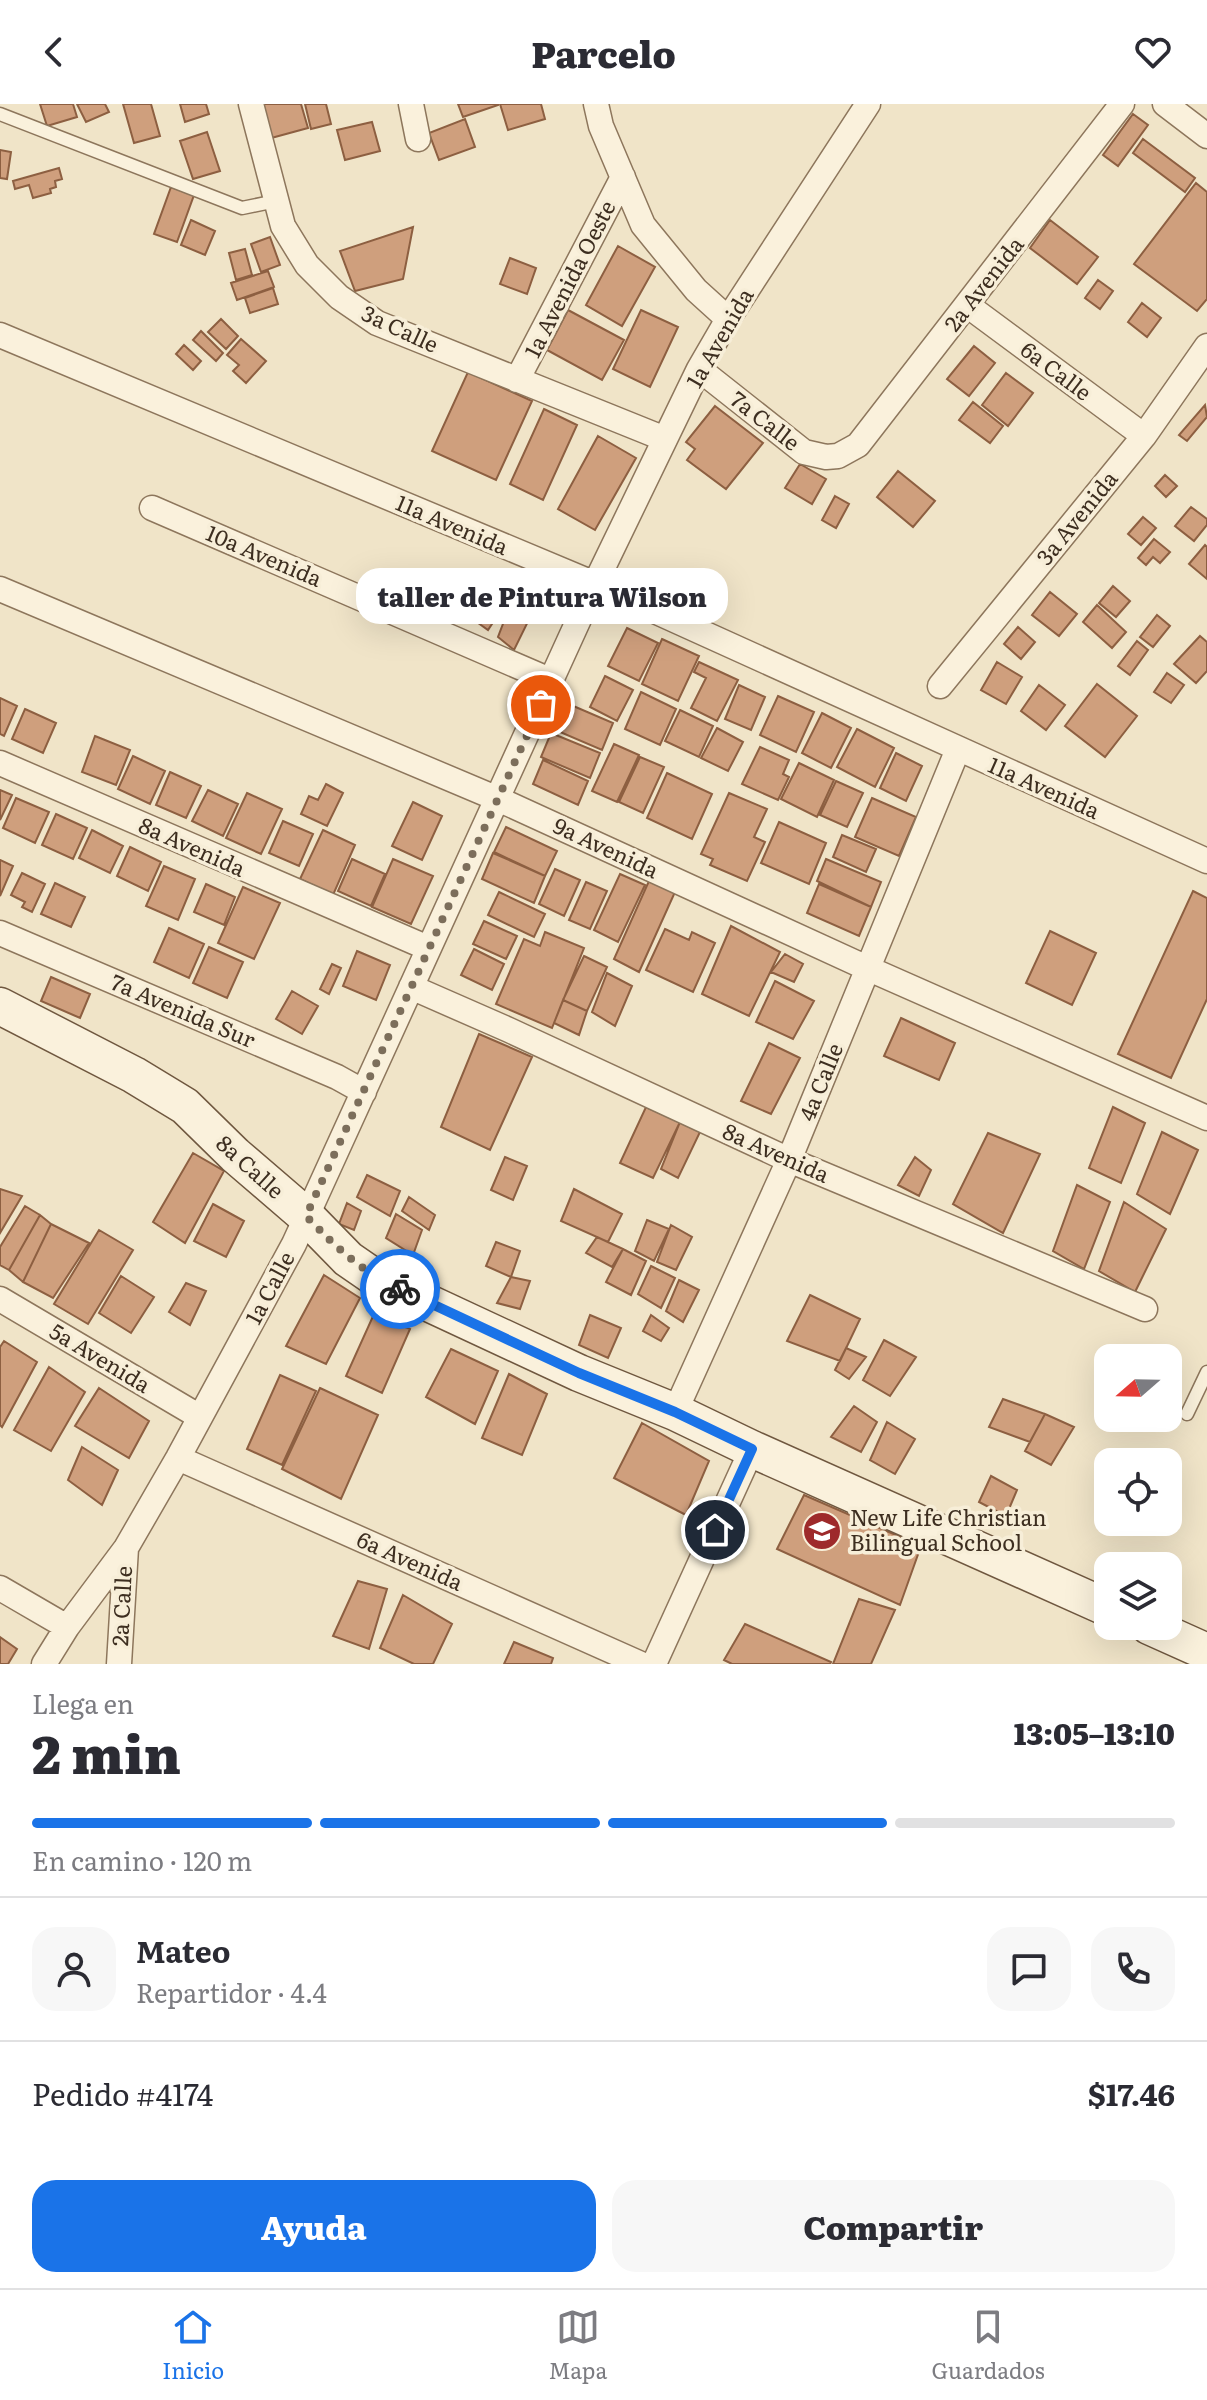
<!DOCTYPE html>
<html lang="es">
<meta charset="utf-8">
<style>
:root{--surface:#fff;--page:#f7f7f7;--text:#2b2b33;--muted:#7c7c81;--line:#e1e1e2;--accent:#1a73e8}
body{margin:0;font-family:Literata,serif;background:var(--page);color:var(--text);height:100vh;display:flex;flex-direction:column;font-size:30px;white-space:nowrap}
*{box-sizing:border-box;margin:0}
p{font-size:26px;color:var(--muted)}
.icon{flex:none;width:44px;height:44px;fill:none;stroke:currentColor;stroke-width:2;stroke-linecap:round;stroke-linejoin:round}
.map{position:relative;height:1560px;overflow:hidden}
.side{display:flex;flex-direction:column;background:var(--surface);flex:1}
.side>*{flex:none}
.needle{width:52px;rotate:250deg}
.tools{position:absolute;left:1094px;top:1240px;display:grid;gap:16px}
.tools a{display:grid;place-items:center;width:88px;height:88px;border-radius:16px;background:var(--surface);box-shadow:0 8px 32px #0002;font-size:40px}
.pin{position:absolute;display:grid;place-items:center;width:68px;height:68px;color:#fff;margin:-34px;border:4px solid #fff;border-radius:50%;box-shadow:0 2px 8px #0007}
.courier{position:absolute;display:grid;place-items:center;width:80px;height:80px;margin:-40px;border:6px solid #1a73e8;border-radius:50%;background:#fff;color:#222;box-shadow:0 2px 10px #0007}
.bubble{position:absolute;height:56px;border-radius:24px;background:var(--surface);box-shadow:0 8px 32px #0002;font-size:26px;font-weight:800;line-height:56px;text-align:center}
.head em{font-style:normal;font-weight:800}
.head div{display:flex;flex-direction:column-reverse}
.head{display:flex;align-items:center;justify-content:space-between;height:136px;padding:0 32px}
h1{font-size:52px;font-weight:800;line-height:60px}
.bar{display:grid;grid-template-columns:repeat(4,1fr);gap:12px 8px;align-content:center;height:96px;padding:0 32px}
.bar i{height:10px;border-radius:6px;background:var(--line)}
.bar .active{background:var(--accent)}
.bar p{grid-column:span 4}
.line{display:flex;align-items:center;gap:20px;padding:0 32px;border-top:2px solid var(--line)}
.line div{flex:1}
.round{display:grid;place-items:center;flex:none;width:84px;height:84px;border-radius:24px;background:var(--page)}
.cta{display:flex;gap:16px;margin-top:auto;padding:16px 32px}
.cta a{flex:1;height:92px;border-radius:24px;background:var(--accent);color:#fff;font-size:32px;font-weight:800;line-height:92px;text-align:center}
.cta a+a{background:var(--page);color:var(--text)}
header{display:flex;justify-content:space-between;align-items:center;height:104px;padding:0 32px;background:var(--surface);font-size:36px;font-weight:800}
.menu{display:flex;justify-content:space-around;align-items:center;height:112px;border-top:2px solid var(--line);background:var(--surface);font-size:22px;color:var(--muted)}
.menu a{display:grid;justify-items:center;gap:4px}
.menu .active{color:var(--accent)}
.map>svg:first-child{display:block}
</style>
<header><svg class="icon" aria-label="back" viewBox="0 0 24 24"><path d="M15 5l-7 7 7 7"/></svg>Parcelo<svg class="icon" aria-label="heart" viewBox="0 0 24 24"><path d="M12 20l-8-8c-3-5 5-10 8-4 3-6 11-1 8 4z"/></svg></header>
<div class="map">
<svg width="1207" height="1560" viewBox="0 0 1207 1560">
<rect width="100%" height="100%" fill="#f0e4c8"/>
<!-- building -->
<path fill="#cf9f7d" stroke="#8d5f41" stroke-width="2" d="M40,0H73L77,13L47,22Z
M77,0H105L109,8L86,18Z
M123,0H151L160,32L134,39Z
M180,0H206L209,10L185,18Z
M255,0H301L308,24L264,36Z
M305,0H326L331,20L311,25Z
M458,0H498V1L463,13Z
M500,0H541L545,15L508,26Z
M1133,10L1148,21L1118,62L1103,51Z
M465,15L475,43L439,56L429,29Z
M372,18L380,47L345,56L337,26Z
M207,28L220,67L193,75L180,37Z
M1143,35L1195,74L1185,88L1133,49Z
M0,46L11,48L7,75L0,74Z
M59,64L62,75L55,77L56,83L50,85L51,89L33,94L29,81L15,85L13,77Z
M1196,79L1207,88V195L1197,207L1134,160Z
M171,83L194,91L177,138L154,130Z
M191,116L215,127L205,151L181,141Z
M1050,116L1098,153L1077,180L1030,144Z
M413,123L403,175L355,187L340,147Z
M270,133L280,161L261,168L251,140Z
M618,142L655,163L622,222L586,201Z
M245,145L252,171L236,176L229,149Z
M510,154L536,164L527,190L500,180Z
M268,167L274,183L237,196L231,179Z
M1098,176L1113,187L1100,205L1085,194Z
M273,184L278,200L250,209L245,194Z
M1142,199L1161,214L1147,233L1128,218Z
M568,206L624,236L602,276L547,246Z
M641,206L678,223L650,283L613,265Z
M221,215L238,232L226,245L208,228Z
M201,227L223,249L216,257L193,236Z
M241,235L266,257L246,279L233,267L239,261L227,251Z
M184,241L201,257L193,266L176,250Z
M974,242L995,259L969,292L947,275Z
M468,268L532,297L496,376L432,347Z
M1006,269L1033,289L1008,322L982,301Z
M973,298L1003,322L990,339L959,316Z
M1205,301L1207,313L1187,337L1179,331Z
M715,302L763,339L726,385L687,356L695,345L686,338Z
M544,305L577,321L543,396L510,380Z
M598,332L636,354L595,426L558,405Z
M800,360L826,375L812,400L785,384Z
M898,367L935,397L913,423L877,393Z
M1165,371L1177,382L1166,393L1155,382Z
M835,392L849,400L836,424L822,416Z
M1191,403L1207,415V421L1194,437L1175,422Z
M1143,413L1156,424L1141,441L1128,430Z
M1154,435L1170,448L1160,459L1153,453L1146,461L1138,454Z
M1205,441L1207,443V475L1189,460Z
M522,470L545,483L514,546L498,533Z
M500,471L520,477L488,526L474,516Z
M1113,482L1130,497L1116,513L1099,499Z
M1050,488L1077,510L1059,532L1032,511Z
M1097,501L1126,528L1112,544L1083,518Z
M1157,511L1170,522L1153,543L1140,533Z
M1018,523L1035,538L1021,555L1004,540Z
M627,524L658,539L639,577L608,562Z
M1200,532L1207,538V567L1196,579L1174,560Z
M662,535L699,552L678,597L642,580Z
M1137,537L1148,546L1130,571L1118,562Z
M699,558L738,576L717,617L691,604L706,574L694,568Z
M997,558L1022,573L1006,600L981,586Z
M1167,569L1184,581L1171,599L1154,588Z
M605,572L633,586L617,617L590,603Z
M1097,580L1137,612L1105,653L1065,622Z
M739,581L765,593L751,626L725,615Z
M1039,581L1065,601L1046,626L1021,607Z
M641,588L676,605L660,641L625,625Z
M778,592L814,608L796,648L760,631Z
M0,594L17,602L4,632L0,630Z
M564,598L613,619L602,646L553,625Z
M25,605L56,619L43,649L12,635Z
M680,606L713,622L699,653L665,637Z
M822,609L851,624L831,664L802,649Z
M717,624L743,638L728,667L701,654Z
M857,625L894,644L875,683L837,663Z
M551,629L600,649L590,674L541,653Z
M95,632L130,646L116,681L82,668Z
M614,640L639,651L617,698L592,687Z
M760,643L789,656L783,670L789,673L778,696L742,680Z
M896,649L922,662L906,697L880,684Z
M133,652L165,667L150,700L118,685Z
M640,653L664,663L643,709L619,698Z
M543,656L588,677L578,701L533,680Z
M799,659L834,676L817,713L781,695Z
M170,668L201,682L186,714L156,701Z
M667,669L712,690L692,735L647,714Z
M836,677L863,689L847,723L820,711Z
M326,680L343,689L327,722L301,710L309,692L318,696Z
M0,686L12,691L0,716Z
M208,686L238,700L223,732L192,717Z
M247,689L282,705L261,750L226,734Z
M729,689L767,705L754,733L765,738L747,777L710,761L713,755L701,750Z
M16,694L49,708L35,739L3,724Z
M872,694L916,713L899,752L855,733Z
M413,698L442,712L422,756L392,742Z
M56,710L87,724L73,755L42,741Z
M283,717L313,730L299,762L269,749Z
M779,718L826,739L809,780L761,759Z
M506,723L557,747L545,772L494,748Z
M92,726L123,742L110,769L79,754Z
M323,726L355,741L333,791L300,775Z
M842,731L876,745L866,768L833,753Z
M130,743L161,758L148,787L117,772Z
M493,749L545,772L534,799L482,775Z
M352,755L385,770L371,802L338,787Z
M393,755L433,772L411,820L372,803Z
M826,755L881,778L871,803L817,777Z
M0,756L13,762L0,792Z
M164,762L195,775L178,816L146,802Z
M555,765L580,776L564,812L539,800Z
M22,769L45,780L32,808L22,803L25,798L11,791Z
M620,770L645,781L618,838L594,826Z
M649,777L675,788L639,868L614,855Z
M586,778L607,787L590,825L569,816Z
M55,779L85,793L71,823L41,810Z
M206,780L235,793L224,821L194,808Z
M819,780L871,803L859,832L807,809Z
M243,783L280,799L254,855L218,839Z
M1193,787L1207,794V895L1171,974L1118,950Z
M499,788L545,810L534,833L488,811Z
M484,817L517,832L506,855L473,840Z
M731,822L780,848L749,912L702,890Z
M169,824L204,840L189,874L154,858Z
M665,825L689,836L692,828L715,839L693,888L646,866Z
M1050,827L1096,849L1072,901L1026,879Z
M545,828L584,844L552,924L496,900L524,835L540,842Z
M209,843L243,858L227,894L193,879Z
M474,845L504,860L492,886L461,871Z
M357,847L390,861L376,896L343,882Z
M785,850L803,860L794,878L771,868Z
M584,852L607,863L587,907L563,896Z
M332,860L341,864L329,890L320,885Z
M607,869L632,882L615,922L592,908Z
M51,873L90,890L80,914L41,897Z
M775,877L814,897L793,935L756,918Z
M292,887L318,902L302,930L276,915Z
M563,896L587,907L579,931L554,919Z
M901,914L955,939L939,976L884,952Z
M479,930L532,953L490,1046L441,1023Z
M769,939L800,954L771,1010L741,997Z
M646,1003L680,1018L653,1074L620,1059Z
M1113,1003L1145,1019L1121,1079L1089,1064Z
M680,1018L700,1028L678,1074L661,1065Z
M1162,1028L1198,1046L1170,1110L1137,1090Z
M988,1029L1040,1050L1003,1129L953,1100Z
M193,1049L224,1067L185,1139L153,1118Z
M505,1053L527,1062L513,1096L491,1086Z
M915,1053L931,1066L919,1092L898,1081Z
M367,1071L400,1087L390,1112L357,1093Z
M1077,1081L1110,1098L1084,1165L1053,1147Z
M0,1085L22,1092L0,1129Z
M574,1085L622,1110L608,1138L561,1117Z
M409,1093L435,1111L429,1126L402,1107Z
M1124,1098L1166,1125L1135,1188L1099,1167Z
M347,1099L361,1107L354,1126L339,1120Z
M213,1100L244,1117L226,1153L194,1137Z
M25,1102L40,1111L9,1166L0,1161V1143Z
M396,1110L422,1126L413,1151L386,1134Z
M40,1111L51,1120L23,1178L9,1166Z
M647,1116L669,1125L654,1157L635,1147Z
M51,1120L89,1139L53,1194L23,1178Z
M671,1121L692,1133L676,1166L657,1158Z
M99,1126L133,1146L88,1220L54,1200Z
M597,1133L623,1145L612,1163L586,1149Z
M496,1138L520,1147L511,1173L486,1162Z
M623,1145L646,1157L631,1191L606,1178Z
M651,1162L675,1174L661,1204L638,1190Z
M324,1171L360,1194L326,1260L286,1242Z
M121,1172L154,1193L131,1229L99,1209Z
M511,1173L530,1177L520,1205L497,1199Z
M679,1176L699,1186L683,1218L666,1207Z
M186,1179L206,1187L190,1221L169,1208Z
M810,1191L860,1215L840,1257L787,1237Z
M374,1210L410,1225L382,1289L346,1272Z
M590,1211L621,1224L608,1254L579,1241Z
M651,1211L669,1224L661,1237L643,1227Z
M884,1236L916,1253L890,1292L863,1276Z
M4,1237L37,1258L2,1323L0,1321V1243Z
M846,1244L866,1253L849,1275L835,1266Z
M451,1245L498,1267L475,1320L426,1293Z
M49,1263L85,1288L51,1347L14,1326Z
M509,1270L547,1290L522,1351L482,1334Z
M280,1271L316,1287L282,1361L247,1345Z
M99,1284L149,1317L129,1354L75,1322Z
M320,1284L378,1311L341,1395L282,1365Z
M1003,1295L1045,1310L1030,1338L989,1323Z
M854,1302L877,1318L861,1348L831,1333Z
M1045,1310L1074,1323L1051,1361L1025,1347Z
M887,1318L915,1335L895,1370L870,1356Z
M642,1319L709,1357L686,1411L614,1374Z
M82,1343L118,1366L102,1401L68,1376Z
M991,1372L1017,1386L1006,1412L979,1398Z
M804,1391L921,1442L900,1501L777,1445Z
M358,1477L387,1485L369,1545L333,1532Z
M403,1491L452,1520L433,1560H414L380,1544Z
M859,1495L895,1506L871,1560H833Z
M745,1520L831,1558L830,1560H732L724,1556Z
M0,1533L17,1545L8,1560H0Z
M514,1538L553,1554L551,1560H504Z"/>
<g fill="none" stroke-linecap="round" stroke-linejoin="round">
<!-- lane casing -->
<g stroke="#8d765c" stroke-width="15">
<path id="lane" d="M0,10L242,104L276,97
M1187,1310L1207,1268"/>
</g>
<!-- street casing -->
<g stroke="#8d765c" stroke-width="27">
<path id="street" d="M251,0L283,122L307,161L339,193L377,219L665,335
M411,0L418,35
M596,0L601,22L643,121L696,186L728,215
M1165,0L1207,32
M967,201L1144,332
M0,231L595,480L1207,757
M699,265L804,348L826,353L838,352L858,341L865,332L1122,0
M517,276L623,73
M152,404L552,577
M0,485L498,695L867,864L1207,1014
M940,582L1144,332L1207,242
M0,659L428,844
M0,829L337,973L364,988
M411,883L509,926L789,1056L1145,1205
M0,1195L200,1313
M675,1308L789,1056L958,645
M178,1354L641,1560
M0,1484L67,1523
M44,1560L67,1523L126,1444L178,1354L294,1140L595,480L699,265L728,215L868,0
M119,1560L126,1444
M654,1560L752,1345"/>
</g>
<!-- secondary casing -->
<g stroke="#6f573f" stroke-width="39">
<path id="secondary" d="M0,902L134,971L185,1002L235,1051L306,1112L348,1155L377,1175L579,1269L675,1308L752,1345L1108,1504
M1149,1522L1207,1548"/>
</g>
<!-- lane -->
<use href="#lane" stroke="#faf1dc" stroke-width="12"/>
<!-- street -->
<use href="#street" stroke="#faf1dc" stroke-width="24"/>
<!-- secondary -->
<use href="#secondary" stroke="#faf1dc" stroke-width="36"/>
</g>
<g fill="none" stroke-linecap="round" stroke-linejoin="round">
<!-- done -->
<path stroke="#7c6e5b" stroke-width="8" stroke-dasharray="0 14.4" d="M400,1185C360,1167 336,1143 306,1112L541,601"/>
<!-- route -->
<path stroke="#1a73e8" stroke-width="10" d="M400,1185L579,1269L675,1308L752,1345L715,1426"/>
</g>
<!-- icons -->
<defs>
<g id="school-disc" transform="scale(2)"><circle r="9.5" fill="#9e2a2b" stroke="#f7eed8"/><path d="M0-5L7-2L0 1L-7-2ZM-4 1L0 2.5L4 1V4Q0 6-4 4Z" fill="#fff"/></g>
</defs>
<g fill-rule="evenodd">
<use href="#school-disc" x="822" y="1427"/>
</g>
<g text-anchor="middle" stroke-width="7" stroke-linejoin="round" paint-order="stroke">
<!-- street labels -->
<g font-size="22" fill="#3d2e20" stroke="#f7eed8">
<text transform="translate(570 175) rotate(-63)" y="8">1a Avenida Oeste</text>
<text transform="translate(984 180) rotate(-52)" y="8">2a Avenida</text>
<text transform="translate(400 225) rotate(25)" y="8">3a Calle</text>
<text transform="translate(720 234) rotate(-60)" y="8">1a Avenida</text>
<text transform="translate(1056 267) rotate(37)" y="8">6a Calle</text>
<text transform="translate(765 317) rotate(38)" y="8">7a Calle</text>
<text transform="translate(1077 414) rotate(-51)" y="8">3a Avenida</text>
<text transform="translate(452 421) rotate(23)" y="8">11a Avenida</text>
<text transform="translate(264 452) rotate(23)" y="8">10a Avenida</text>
<text transform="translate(1044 684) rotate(24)" y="8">11a Avenida</text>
<text transform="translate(192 743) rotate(24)" y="8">8a Avenida</text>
<text transform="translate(606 744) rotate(25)" y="8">9a Avenida</text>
<text transform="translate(183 907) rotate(23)" y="8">7a Avenida Sur</text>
<text transform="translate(821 978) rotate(-68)" y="8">4a Calle</text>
<text transform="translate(776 1049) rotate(24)" y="8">8a Avenida</text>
<text transform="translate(250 1063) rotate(42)" y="8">8a Calle</text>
<text transform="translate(270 1184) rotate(-62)" y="8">1a Calle</text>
<text transform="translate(100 1254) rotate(31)" y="8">5a Avenida</text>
<text transform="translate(410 1457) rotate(24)" y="8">6a Avenida</text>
<text transform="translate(122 1502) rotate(-87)" y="8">2a Calle</text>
</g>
<!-- poi labels -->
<g font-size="22" fill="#3d2e20" stroke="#f7eed8" text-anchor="start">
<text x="850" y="1422">New Life Christian<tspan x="850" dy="25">Bilingual School</tspan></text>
</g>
</g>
</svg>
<div class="tools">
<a><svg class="needle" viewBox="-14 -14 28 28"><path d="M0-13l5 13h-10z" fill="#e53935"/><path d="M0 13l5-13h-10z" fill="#7c7c81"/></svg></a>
<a><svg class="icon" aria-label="locate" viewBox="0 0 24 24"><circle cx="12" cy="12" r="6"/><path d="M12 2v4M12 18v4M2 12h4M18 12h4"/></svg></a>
<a><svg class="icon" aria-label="layers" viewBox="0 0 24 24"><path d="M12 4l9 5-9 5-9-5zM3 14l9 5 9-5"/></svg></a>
</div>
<div class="pin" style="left:541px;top:601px;background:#ea580c"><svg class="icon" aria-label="bag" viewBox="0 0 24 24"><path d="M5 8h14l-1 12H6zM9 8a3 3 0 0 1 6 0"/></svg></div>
<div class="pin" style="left:715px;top:1426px;background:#1f2937"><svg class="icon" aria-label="home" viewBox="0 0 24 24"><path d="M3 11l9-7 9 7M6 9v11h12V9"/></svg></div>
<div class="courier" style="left:400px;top:1185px"><svg class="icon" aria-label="bike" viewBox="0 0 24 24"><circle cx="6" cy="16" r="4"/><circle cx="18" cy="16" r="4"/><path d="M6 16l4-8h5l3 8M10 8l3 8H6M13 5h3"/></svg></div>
<div class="bubble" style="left:356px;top:464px;width:372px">taller de Pintura Wilson</div>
</div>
<section class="side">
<div class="head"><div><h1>2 min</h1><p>Llega en</p></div><em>13:05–13:10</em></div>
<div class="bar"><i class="active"></i><i class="active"></i><i class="active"></i><i></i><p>En camino · 120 m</p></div>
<div class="line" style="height:144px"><a class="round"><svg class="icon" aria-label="person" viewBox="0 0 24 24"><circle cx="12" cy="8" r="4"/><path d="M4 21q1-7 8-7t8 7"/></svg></a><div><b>Mateo</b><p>Repartidor · 4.4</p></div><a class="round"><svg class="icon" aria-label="chat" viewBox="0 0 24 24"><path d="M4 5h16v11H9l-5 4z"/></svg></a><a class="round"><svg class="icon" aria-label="phone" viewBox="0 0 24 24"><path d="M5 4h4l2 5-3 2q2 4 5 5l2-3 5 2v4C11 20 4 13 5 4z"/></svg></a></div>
<div class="line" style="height:104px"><div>Pedido #4174</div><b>$17.46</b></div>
<div class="cta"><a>Ayuda</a><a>Compartir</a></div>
</section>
<nav class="menu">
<a class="active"><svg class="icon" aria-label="home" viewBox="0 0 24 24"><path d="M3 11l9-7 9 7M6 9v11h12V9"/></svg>Inicio</a>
<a><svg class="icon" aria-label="map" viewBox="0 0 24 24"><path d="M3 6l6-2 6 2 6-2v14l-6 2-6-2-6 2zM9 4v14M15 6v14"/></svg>Mapa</a>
<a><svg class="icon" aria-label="saved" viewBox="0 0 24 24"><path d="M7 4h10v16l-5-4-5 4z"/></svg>Guardados</a>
</nav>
